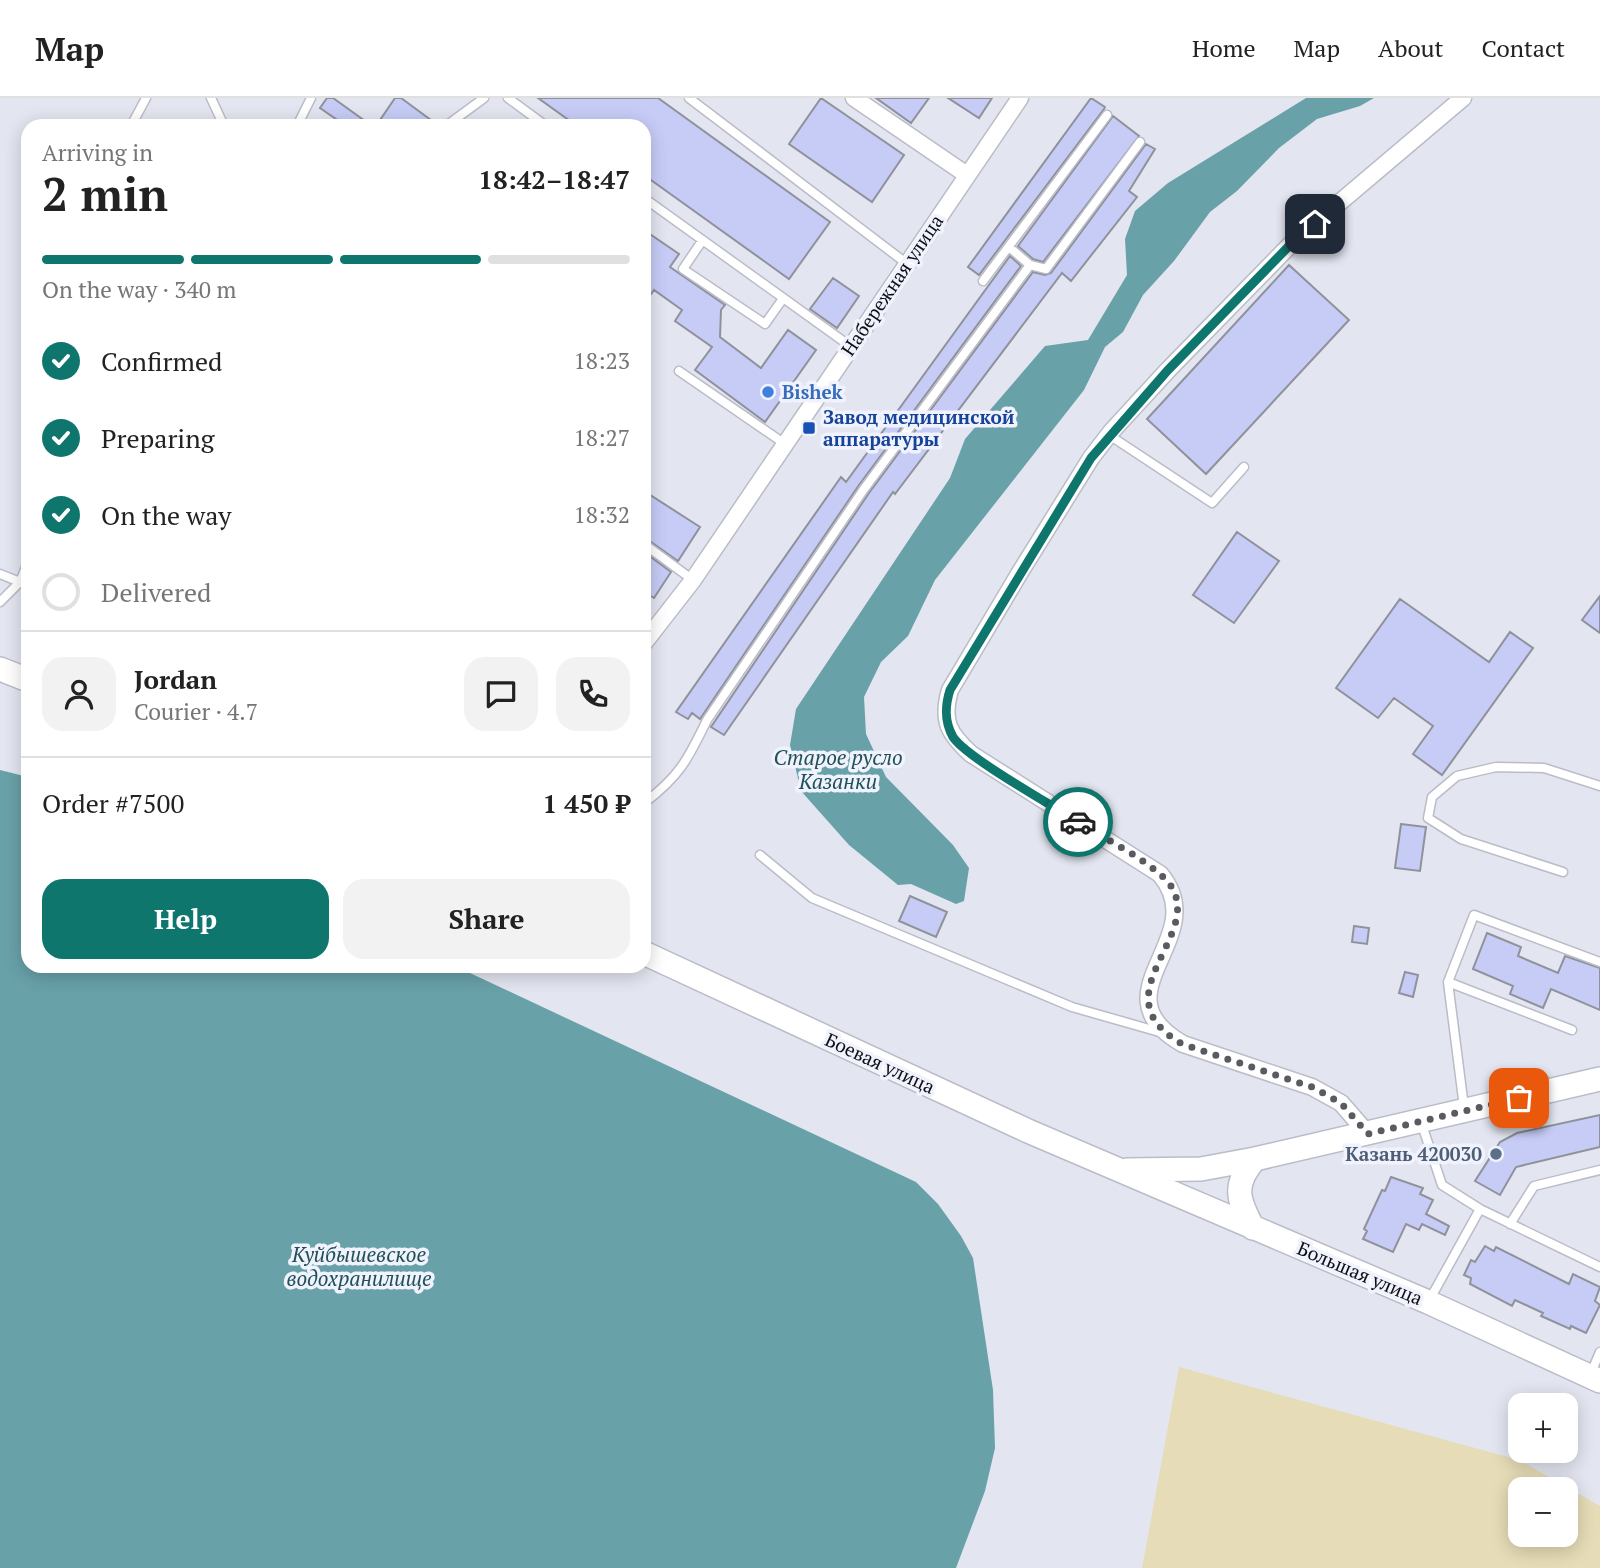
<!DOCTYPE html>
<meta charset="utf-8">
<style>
:root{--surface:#fff;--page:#f2f2f2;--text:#222;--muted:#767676;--line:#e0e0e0;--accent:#0f766e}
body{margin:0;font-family:"PT Serif",serif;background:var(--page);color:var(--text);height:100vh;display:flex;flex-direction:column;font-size:26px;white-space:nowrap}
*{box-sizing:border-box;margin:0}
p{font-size:23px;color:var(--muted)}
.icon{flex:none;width:38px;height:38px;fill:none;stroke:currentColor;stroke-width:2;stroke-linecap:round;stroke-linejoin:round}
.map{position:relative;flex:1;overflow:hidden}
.panel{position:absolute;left:21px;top:21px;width:630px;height:854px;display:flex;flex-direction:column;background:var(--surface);border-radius:21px;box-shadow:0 4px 18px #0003}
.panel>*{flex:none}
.controls{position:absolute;left:1508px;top:1295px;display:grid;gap:14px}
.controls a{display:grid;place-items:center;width:70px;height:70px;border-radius:14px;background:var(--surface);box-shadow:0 4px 18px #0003;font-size:35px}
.pin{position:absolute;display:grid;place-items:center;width:60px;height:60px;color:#fff;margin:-30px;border-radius:14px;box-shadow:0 4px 10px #0006}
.courier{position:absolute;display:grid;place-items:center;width:70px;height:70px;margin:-35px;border:5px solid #0f766e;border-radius:50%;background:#fff;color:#222;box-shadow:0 2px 9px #0007}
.head em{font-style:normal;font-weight:800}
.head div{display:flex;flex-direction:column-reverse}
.head{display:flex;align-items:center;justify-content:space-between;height:119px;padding:0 21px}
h1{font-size:46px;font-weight:800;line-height:52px}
.bar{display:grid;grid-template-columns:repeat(4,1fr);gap:10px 7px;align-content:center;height:84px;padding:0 21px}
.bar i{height:9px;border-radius:5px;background:var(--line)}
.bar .active{background:var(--accent)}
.bar p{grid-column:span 4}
.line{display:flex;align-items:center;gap:18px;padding:0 21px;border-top:2px solid var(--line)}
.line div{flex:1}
.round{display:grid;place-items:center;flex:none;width:74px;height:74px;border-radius:21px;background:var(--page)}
ol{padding:0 21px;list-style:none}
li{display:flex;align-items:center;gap:21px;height:77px}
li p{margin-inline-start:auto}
li .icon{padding:7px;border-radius:50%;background:var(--accent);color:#fff;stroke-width:4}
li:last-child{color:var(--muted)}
li i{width:38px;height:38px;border:4px solid var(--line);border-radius:50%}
.action{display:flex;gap:14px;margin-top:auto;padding:14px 21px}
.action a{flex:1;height:80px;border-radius:21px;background:var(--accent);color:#fff;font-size:28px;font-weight:800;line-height:80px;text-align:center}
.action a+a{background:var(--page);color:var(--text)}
header{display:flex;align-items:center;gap:42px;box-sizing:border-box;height:98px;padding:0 35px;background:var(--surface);border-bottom:2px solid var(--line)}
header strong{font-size:33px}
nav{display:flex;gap:38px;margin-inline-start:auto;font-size:24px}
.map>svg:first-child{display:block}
</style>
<header>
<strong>Map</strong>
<nav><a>Home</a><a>Map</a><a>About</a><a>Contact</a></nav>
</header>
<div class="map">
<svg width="1600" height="1470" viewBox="0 0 1600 1470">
<rect width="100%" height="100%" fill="#e3e5f0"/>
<!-- sand -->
<path fill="#e6dcb7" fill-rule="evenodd" d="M1179,1269L1519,1362L1600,1408V1470H1142ZM1521,1391H1566V1437H1521Z"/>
<!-- water -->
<path fill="#69a1a9" d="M1306,0H1374L1360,8L1317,21L1279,50L1237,93L1210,114L1174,163L1143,197L1123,234L1105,249L1084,292L935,482L908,538L881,564L864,599L866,636L886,679L953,747L969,770L964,803L956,806L911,786L898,787L849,747L801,693L790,647L796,611L950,380L965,341L1045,248L1088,242L1127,177L1125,141L1135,113L1168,85Z
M0,672L28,679V868H455L916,1084L938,1106L961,1138L973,1160L993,1292L995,1350L985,1393L956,1470H0Z"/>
<!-- building -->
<path fill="#c6ccf6" stroke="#8f919b" stroke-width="2" d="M327,0H333L372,28H346L320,10Z
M395,0H401L439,28H376Z
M538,0H658L830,124L789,181L644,77V28H577Z
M821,0L904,57L872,104L789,46Z
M876,0H929L911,25Z
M948,0H992L979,20Z
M1091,0L1105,9L1104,11L979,177L968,169Z
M1113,18L1139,38L1043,164L1033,161L1018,148Z
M1146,46L1155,51L1129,93L1137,99L1071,183L1062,175L895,396L893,394L724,637L711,629L869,395L1033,174L1045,177L1051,175Z
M644,132L679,156L670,169L725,207L721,212L720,239L761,270L788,232L816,252L765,324L695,272L712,249L675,223L682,212L654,192L644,206Z
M1010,158L1021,168L859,387L700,621L692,615L688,621L676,614L841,379L846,384Z
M1289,167L1349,222L1206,376L1147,321Z
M833,180L859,198L837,230L810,211Z
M644,393L700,429L678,463L644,439Z
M1237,434L1279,463L1234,525L1193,497Z
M644,454L671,474L654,500L644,494Z
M1600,498V535L1582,522Z
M1400,501L1489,564L1510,534L1533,550L1442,677L1413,656L1433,628L1394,600L1378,620L1336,590Z
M1401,726L1426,729L1420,773L1395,770Z
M910,798L947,814L936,839L899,823Z
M1354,828L1369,830L1367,846L1352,844Z
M1487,835L1521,849L1518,858L1558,875L1565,858L1600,870V912L1551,891L1543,910L1510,896L1513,888L1473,871Z
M1405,874L1418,877L1413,899L1399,895Z
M1600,1017V1049L1516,1069L1500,1097L1475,1083L1500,1044L1517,1035Z
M1391,1079L1423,1090L1420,1096L1433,1102L1426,1116L1449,1128L1445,1137L1422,1126L1419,1132L1406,1126L1393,1154L1363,1141L1367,1133L1364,1131L1382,1092L1385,1093Z
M1485,1148L1494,1153L1496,1149L1569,1186L1573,1176L1600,1189L1595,1203L1600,1207L1586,1235L1571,1228L1570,1231L1541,1218L1543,1215L1515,1202L1512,1208L1470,1186L1471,1180L1464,1177L1471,1162L1475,1164Z"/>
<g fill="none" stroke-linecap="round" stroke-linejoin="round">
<!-- lane casing -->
<g stroke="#babcc7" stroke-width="11">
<path id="lane" d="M211,0L224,28
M508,0L546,28
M689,0L906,165
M131,28L146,0
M297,28L311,0
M446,28L484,0
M644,100L850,248
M702,143L683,171L765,226L782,202
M1009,149L1030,167L1046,171L1140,44
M983,183L1107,17
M679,273L785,346
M1109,337L1212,405L1244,369
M644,446L693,482
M0,476L20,484L28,464
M0,504L20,484L28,488
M644,705C680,678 688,661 707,622L864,391L1030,167
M760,757L812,800L1072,909L1163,935
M1563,774L1461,741L1428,720L1432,699L1457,678L1496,669L1544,670L1600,688
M1448,884L1572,932
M1464,1009L1448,884L1474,817L1600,864
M1421,1024L1442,1087L1480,1111L1430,1201
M1480,1111L1600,1169
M1510,1126L1534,1088L1600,1072
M1590,1277L1600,1254"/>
</g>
<!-- street casing -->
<g stroke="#babcc7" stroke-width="19">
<path id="street" d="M854,0L967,77
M644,545L693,482L1020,0
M1368,1036L1341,1005L1312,989L1183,946C1093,895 1214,840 1160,776L971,656C949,636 941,623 950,592L1019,476L1091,360L1111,334L1168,272L1293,144L1463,0"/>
</g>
<!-- secondary casing -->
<g stroke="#babcc7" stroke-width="26">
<path id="secondary" d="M0,571L28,582
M644,855L1028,1033L1428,1204L1600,1283
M1127,1072L1201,1071L1255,1061L1600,981
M1253,1130C1238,1102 1232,1087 1255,1061"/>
</g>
<!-- lane -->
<use href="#lane" stroke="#fff" stroke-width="8"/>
<!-- street -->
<use href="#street" stroke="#fff" stroke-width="16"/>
<!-- secondary -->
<use href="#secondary" stroke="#fff" stroke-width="23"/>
</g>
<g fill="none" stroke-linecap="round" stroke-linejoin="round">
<!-- done -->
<path stroke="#595b61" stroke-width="7" stroke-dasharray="0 12.6" d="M1078,724C1102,739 1156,766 1171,788C1204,839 1097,897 1182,946L1312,989L1341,1005L1368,1036L1519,1000"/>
<!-- route -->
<path stroke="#0f766e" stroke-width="9" d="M1078,724C1052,707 967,660 953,639C944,623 945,608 950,592L1091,360L1168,272L1293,144L1315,126"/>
</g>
<!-- markers -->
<circle fill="#3f7fe0" stroke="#f0f2fd" stroke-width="2.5" cx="768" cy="294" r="7"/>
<rect fill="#1a4fb4" stroke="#f0f2fd" stroke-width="2.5" x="802" y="323" width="14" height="14" rx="3.5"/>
<circle fill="#5c6f8a" stroke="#f0f2fd" stroke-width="2.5" cx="1496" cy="1056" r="7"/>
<g text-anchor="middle" stroke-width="7" stroke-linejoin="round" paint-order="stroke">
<!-- street labels -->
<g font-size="19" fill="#0f1014" stroke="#f0f2fd">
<text transform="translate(892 187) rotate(-56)" y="7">Набережная улица</text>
<text transform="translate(880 965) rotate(25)" y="7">Боевая улица</text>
<text transform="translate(1360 1175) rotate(23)" y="7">Большая улица</text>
</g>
<!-- shop labels -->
<g font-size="19" font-weight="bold" fill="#366cbe" stroke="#f0f2fd" text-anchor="start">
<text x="782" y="301">Bishek</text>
</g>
<!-- transit labels -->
<g font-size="19" font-weight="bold" fill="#164399" stroke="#f0f2fd" text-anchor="start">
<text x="823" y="326">Завод медицинской<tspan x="823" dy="22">аппаратуры</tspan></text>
</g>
<!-- service labels -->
<g font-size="19" font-weight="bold" fill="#4e5e75" stroke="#f0f2fd" text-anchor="end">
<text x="1482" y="1063">Казань 420030</text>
</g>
<!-- water labels -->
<g font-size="21" font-style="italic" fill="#1f5157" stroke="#f0f2fd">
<text x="838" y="667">Старое русло<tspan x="838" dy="24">Казанки</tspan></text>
<text x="359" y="1164">Куйбышевское<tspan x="359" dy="24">водохранилище</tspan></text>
</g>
</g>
</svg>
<div class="controls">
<a>+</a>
<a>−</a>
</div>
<div class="pin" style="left:1519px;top:1000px;background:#ea580c"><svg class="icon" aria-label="bag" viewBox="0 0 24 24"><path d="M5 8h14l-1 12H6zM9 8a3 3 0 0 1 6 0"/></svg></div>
<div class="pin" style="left:1315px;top:126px;background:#1f2937"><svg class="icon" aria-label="home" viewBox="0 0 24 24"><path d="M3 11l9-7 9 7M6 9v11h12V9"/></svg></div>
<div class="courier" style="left:1078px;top:724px"><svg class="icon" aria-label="car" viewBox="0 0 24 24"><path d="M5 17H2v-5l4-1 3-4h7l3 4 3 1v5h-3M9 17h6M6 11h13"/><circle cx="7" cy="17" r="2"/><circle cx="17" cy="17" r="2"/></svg></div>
<section class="panel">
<div class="head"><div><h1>2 min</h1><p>Arriving in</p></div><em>18:42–18:47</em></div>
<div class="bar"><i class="active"></i><i class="active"></i><i class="active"></i><i></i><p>On the way · 340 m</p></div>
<ol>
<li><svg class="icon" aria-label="check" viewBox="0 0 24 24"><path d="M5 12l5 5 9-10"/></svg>Confirmed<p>18:23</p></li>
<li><svg class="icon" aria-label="check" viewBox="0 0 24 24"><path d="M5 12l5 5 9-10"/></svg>Preparing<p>18:27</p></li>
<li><svg class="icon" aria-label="check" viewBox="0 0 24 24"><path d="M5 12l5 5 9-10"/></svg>On the way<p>18:32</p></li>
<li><i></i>Delivered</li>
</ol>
<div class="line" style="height:126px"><a class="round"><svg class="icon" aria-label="person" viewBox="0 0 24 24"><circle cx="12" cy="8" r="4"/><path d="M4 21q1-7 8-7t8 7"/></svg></a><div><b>Jordan</b><p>Courier · 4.7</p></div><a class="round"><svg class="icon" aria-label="chat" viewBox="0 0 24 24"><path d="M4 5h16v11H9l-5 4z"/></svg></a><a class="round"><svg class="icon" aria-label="phone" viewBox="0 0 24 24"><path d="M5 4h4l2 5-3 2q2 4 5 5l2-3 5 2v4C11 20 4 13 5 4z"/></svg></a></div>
<div class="line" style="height:91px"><div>Order #7500</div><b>1 450 ₽</b></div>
<div class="action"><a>Help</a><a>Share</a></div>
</section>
</div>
